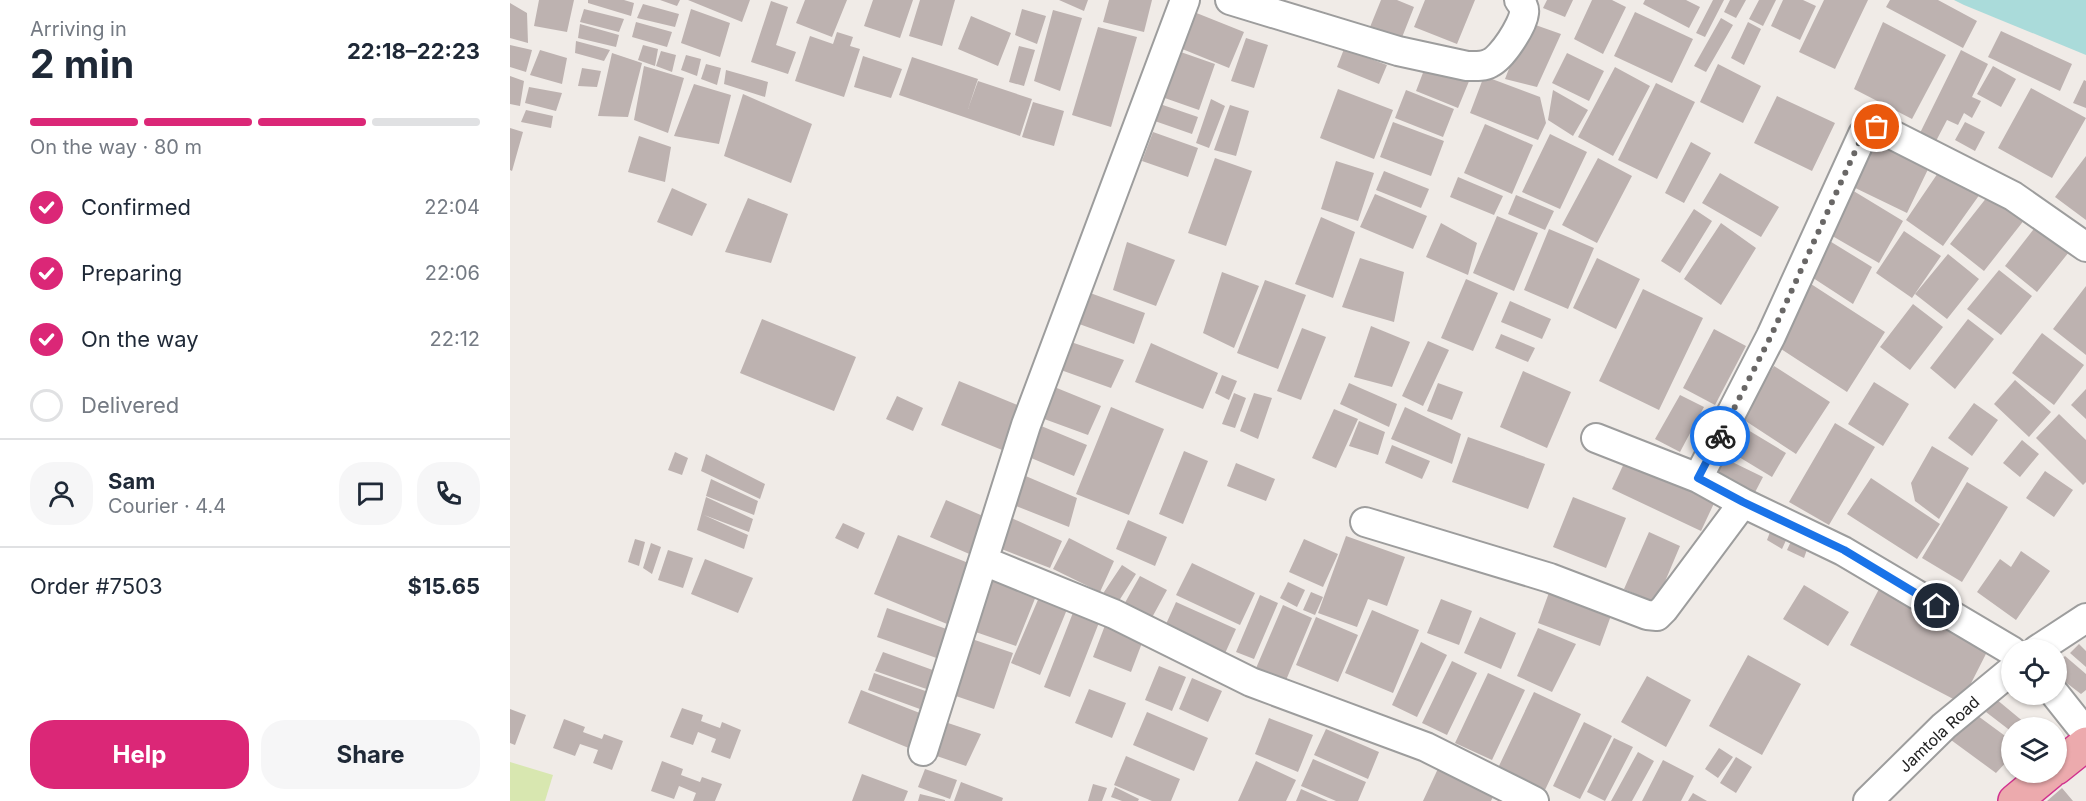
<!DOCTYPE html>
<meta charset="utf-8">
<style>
:root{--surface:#fff;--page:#f6f6f7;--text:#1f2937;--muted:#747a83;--line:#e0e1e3;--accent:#db2777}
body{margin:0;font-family:Inter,sans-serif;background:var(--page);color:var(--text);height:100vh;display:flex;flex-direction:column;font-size:22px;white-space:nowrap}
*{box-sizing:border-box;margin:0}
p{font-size:20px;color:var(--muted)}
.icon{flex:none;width:33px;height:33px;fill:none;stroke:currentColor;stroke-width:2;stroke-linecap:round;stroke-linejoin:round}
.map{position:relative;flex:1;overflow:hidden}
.details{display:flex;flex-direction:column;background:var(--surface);width:510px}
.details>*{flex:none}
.buttons{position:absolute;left:1491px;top:639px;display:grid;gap:12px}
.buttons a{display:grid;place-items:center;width:66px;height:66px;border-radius:50%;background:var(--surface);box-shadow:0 2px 4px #0004;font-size:30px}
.pin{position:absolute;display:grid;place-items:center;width:51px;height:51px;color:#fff;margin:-26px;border:3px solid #fff;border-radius:50%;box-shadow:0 2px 6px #0007}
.courier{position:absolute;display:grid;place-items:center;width:60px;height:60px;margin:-30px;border:4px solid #1a73e8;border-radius:50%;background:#fff;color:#222;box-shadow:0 2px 8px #0007}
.overview em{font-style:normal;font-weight:700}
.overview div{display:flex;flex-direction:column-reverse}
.overview{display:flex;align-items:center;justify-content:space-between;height:102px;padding:0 30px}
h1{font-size:39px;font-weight:700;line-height:45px}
.bar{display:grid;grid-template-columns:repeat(4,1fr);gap:9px 6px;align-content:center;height:72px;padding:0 30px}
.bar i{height:8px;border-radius:4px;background:var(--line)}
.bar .current{background:var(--accent)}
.bar p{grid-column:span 4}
.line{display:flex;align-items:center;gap:15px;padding:0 30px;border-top:2px solid var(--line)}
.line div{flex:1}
.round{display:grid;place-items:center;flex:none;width:63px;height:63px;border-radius:24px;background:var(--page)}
ol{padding:0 30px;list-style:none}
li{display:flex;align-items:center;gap:18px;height:66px}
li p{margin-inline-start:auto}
li .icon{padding:6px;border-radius:50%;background:var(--accent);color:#fff;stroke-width:4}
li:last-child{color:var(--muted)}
li i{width:33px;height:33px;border:3px solid var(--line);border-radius:50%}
.primary-button{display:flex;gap:12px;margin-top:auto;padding:12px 30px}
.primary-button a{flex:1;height:69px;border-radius:24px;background:var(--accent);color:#fff;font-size:24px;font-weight:700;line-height:69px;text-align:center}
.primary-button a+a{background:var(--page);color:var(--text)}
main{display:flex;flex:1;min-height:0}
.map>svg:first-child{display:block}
</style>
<main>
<section class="details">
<div class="overview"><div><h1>2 min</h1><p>Arriving in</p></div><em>22:18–22:23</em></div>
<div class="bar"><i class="current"></i><i class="current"></i><i class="current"></i><i></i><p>On the way · 80 m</p></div>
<ol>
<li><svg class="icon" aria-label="check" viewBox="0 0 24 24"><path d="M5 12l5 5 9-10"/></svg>Confirmed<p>22:04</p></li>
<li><svg class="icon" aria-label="check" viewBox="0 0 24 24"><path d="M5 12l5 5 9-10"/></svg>Preparing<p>22:06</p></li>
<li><svg class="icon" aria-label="check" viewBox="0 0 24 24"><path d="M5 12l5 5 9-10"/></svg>On the way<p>22:12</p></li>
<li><i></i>Delivered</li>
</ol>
<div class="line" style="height:108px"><a class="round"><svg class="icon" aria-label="person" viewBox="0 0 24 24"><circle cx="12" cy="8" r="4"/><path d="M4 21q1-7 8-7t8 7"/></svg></a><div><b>Sam</b><p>Courier · 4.4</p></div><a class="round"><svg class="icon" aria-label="chat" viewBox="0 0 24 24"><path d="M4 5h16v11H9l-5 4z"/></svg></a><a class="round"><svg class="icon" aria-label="phone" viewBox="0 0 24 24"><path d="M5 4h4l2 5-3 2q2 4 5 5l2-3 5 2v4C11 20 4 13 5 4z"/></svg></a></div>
<div class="line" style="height:78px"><div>Order #7503</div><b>$15.65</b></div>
<div class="primary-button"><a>Help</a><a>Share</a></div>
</section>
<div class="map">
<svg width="1576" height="801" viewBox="0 0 1576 801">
<rect width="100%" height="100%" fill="#f0ebe7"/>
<!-- grass -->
<path fill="#d8e7b0" d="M0,762L43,775L35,801H0Z"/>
<!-- water -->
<path fill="#aadbda" d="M1444,0H1576V55L1454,5Z"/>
<!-- building -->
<path fill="#bdb2b0" d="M29,0H64L57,32L24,26Z
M78,0H114L124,3L121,16L78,3Z
M150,0H170L167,6Z
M178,0H240L232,22Z
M295,0H337L322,37L286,23Z
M363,0H403L390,38L354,26Z
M410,0H445L432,46L399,36Z
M549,0H578L574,11Z
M599,0H642L634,32L593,22Z
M871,0H887L904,7L889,45L858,32Z
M915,0H965L947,44L904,27Z
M1037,0H1063L1055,17L1033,8Z
M1082,0H1102L1116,7L1093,54L1064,39Z
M1135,0H1176L1190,7L1179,28L1133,4Z
M1203,0H1214L1195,37L1186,33Z
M1220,0H1236L1226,18L1214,12Z
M1249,0H1266L1253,26L1239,19Z
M1273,0H1293L1306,6L1290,40L1261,26Z
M1314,0H1358L1325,69L1289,52Z
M1380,0H1428L1467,21L1453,48L1376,7Z
M261,1L278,7L266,45L286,52L278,74L241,62Z
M0,3L17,13L18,43L0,38Z
M133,4L169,14L165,27L127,18Z
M674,8L734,32L719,68L660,44Z
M74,9L114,19L109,32L70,22Z
M181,9L220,23L210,57L171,43Z
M512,9L536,16L527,44L505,35Z
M543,10L572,18L550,91L524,81Z
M1125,12L1183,39L1162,83L1104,56Z
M461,16L501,33L488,66L448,49Z
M1211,18L1223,25L1196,72L1184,66Z
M126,22L162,32L157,47L122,37Z
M1017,22L1051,34L1027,87L995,79Z
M1238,22L1251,29L1234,65L1221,58Z
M1373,22L1436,55L1402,119L1344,89Z
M70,24L109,35L106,47L68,38Z
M588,27L627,37L601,127L562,115Z
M1491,31L1562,64L1550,91L1478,57Z
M327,32L343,37L340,46L350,49L334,97L285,81L300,36L323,44Z
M736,38L758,45L744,88L721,81Z
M66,41L100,50L94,61L65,53Z
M0,45L22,50L16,72L0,67Z
M133,45L148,49L145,66L128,60Z
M509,46L525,50L514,86L499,82Z
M834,49L877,65L869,84L827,67Z
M30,50L57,58L52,84L20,75Z
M665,50L705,64L689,110L649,96Z
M1451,50L1478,64L1462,97L1471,101L1462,118L1454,113L1448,125L1437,120L1426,141L1410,133Z
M151,51L166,55L162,72L146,66Z
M102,53L132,63L118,117L88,116Z
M1057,53L1094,71L1079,101L1042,83Z
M176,55L191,59L187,76L171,70Z
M353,56L392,69L381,98L344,87Z
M402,57L468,79L458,109L468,81L522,99L510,136L389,95Z
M919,57L962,74L948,108L906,91Z
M196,64L211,68L207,85L191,79Z
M1208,64L1251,86L1233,123L1190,102Z
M134,66L174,78L158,133L124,120Z
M1483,66L1506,79L1491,107L1467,94Z
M1105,67L1140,86L1103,156L1068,137Z
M72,68L91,71L87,87L68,86Z
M216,70L258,82L255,97L214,84Z
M0,76L14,81L10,106L0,104Z
M974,76L1030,97L1036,123L1028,140L960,113Z
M1574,80L1576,81V108L1563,103Z
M1146,83L1185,102L1147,179L1108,160Z
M184,84L221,95L209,144L164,136Z
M19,87L52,93L46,111L15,103Z
M1521,88L1576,118L1542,178L1488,148Z
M828,89L883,110L864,159L810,138Z
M896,90L944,109L933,137L885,118Z
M1043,90L1078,110L1063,136L1038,120Z
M233,94L302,124L281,183L214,156Z
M1267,96L1325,123L1302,171L1244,143Z
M701,99L715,106L699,148L686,143Z
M523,102L554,111L544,146L512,137Z
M644,102L688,117L682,134L639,119Z
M720,105L739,111L726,156L704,150Z
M16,110L43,116L41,128L11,122Z
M883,122L934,141L921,176L870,157Z
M1455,122L1475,132L1465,151L1445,140Z
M975,124L1023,145L1002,194L954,173Z
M0,128L13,132L2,171L0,170Z
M643,132L688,148L678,177L632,161Z
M1040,134L1077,152L1050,209L1012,192Z
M1361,135L1421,163L1397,213L1337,184Z
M129,136L161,147L155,182L118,172Z
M1181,142L1201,153L1174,203L1155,193Z
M1576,156V220L1545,197Z
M705,158L742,171L716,246L678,233Z
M1088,158L1122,176L1087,243L1052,225Z
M826,161L864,173L848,221L811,209Z
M1432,167L1470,194L1433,246L1396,220Z
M874,171L919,189L911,208L866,190Z
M1210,173L1269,207L1251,237L1192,203Z
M948,177L993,196L984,215L940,197Z
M1337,187L1393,221L1369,263L1312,230Z
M162,188L197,204L182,236L147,222Z
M1481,192L1515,219L1474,271L1440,244Z
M865,194L917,216L903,249L850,227Z
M1006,195L1044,211L1035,230L998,214Z
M238,198L278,214L261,263L215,252Z
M1184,209L1202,221L1170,273L1151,261Z
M987,216L1028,233L1004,291L963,273Z
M811,217L845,232L823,298L785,284Z
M1530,221L1563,247L1527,292L1495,266Z
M931,223L967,243L958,275L916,257Z
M1211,223L1246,248L1211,305L1174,279Z
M1039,229L1084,248L1058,309L1014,290Z
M1394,231L1431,256L1402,298L1366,273Z
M1318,240L1362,267L1343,304L1297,274Z
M617,242L665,260L646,306L603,290Z
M1438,254L1469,279L1437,319L1405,294Z
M850,258L894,272L884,322L832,307Z
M1087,258L1130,279L1106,329L1063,308Z
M1489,270L1522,296L1491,335L1457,309Z
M712,272L749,286L724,348L693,333Z
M956,279L988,293L963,351L931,338Z
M755,280L796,295L768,369L727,353Z
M1301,284L1375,332L1337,392L1262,343Z
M1576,286V355L1543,329Z
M1133,289L1193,318L1149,410L1089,381Z
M572,290L635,313L624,344L561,321Z
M1000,301L1041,319L1032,339L991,322Z
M1403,304L1433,327L1400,370L1370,347Z
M252,319L346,357L324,411L230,373Z
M1458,319L1484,339L1445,389L1420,368Z
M861,326L900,342L882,387L844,377Z
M792,328L816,337L791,400L767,391Z
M1204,329L1236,346L1205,405L1173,388Z
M1532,333L1574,365L1544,405L1502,373Z
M991,334L1025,348L1018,362L985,348Z
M558,341L614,360L601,388L548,369Z
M918,341L939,350L913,406L892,396Z
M641,343L708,373L693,409L625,382Z
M1264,366L1320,402L1286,454L1231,418Z
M1013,371L1061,392L1037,448L990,427Z
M712,375L727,381L719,400L705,393Z
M1505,380L1541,412L1519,437L1484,404Z
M449,381L515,408L497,452L431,425Z
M1364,382L1399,404L1373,446L1338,424Z
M839,383L887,404L879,427L830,404Z
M928,383L953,392L942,420L917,411Z
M537,384L591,406L578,435L526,416Z
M1576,389V419L1561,405Z
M724,393L736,398L725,428L712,424Z
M744,393L762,398L748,439L730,431Z
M1170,395L1194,407L1170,452L1145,439Z
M387,396L413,408L403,431L376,419Z
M1464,403L1488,420L1462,456L1438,438Z
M601,407L654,429L619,515L566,494Z
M895,407L951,434L942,464L881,439Z
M824,409L848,419L826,468L802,458Z
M1549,414L1576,440V482L1573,485L1526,438Z
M849,421L875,432L868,455L839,446Z
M524,423L577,445L564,476L514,455Z
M1325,423L1365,447L1319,525L1279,502Z
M1238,430L1276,453L1262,477L1224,454Z
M958,437L1035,464L1018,509L942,482Z
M1512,440L1529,454L1510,477L1493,463Z
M882,445L920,461L912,479L875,463Z
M1422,446L1459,468L1429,519L1405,501L1401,483Z
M674,451L698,461L673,524L649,514Z
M165,452L178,458L172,475L158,470Z
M196,454L255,484L250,499L191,471Z
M1117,457L1206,499L1191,531L1102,489Z
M1214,458L1253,477L1242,498L1204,480Z
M726,463L765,479L756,501L717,486Z
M1535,471L1563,490L1544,517L1516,498Z
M511,474L567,498L559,527L501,504Z
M1361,478L1430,524L1407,559L1337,514Z
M201,479L248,501L244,515L196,496Z
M1457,482L1498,507L1452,582L1412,558Z
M196,497L243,519L239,532L194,515L238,535L234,549L187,530Z
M1063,497L1116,518L1096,568L1043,547Z
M436,500L480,519L464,556L420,537Z
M495,515L552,541L540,568L484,546Z
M618,520L657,537L645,566L606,549Z
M333,523L355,533L348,549L325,538Z
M1262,527L1278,536L1272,549L1257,540Z
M1139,532L1170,546L1146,603L1114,589Z
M388,535L466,566L442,626L364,594Z
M836,536L895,557L877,606L858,599L847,627L808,613Z
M1283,537L1299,544L1294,558L1277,550Z
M559,538L604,561L590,592L543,569Z
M125,539L135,542L129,566L118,562Z
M794,539L828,554L813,587L779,572Z
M141,543L151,547L142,574L133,568Z
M158,550L183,558L173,588L148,580Z
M1511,551L1540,571L1506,620L1467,592L1490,559L1501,567Z
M195,559L243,578L228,613L181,594Z
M682,563L745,593L730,625L666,595Z
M612,565L626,574L607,604L592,595Z
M479,571L528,591L506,646L457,629Z
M630,576L657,590L639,623L612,608Z
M778,582L795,590L787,607L770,598Z
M1294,585L1339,612L1318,646L1273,619Z
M1041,587L1103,610L1090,646L1028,623Z
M1369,589L1480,646L1451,703L1340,645Z
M801,592L813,597L805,615L793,610Z
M530,595L558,607L530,675L501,663Z
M750,595L768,603L744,659L726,652Z
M931,599L962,611L949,645L917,633Z
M666,602L726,629L712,660L652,633Z
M773,605L802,618L774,685L744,673Z
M377,608L445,632L435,661L367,637Z
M564,610L590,620L560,697L534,687Z
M862,610L909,630L883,693L835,673Z
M806,617L848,635L828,682L786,665Z
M970,617L1006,633L991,669L954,653Z
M597,620L635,635L621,672L583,657Z
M1028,628L1066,644L1042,692L1007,676Z
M456,637L503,653L484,709L437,693Z
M911,642L937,655L907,717L882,705Z
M1569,644L1576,651V667L1560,653Z
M373,652L431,673L425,692L365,671Z
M1238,655L1291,684L1252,755L1199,726Z
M1555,656L1576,674V690L1571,694L1546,675V664Z
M942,661L967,673L937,735L912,723Z
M649,666L676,677L662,711L635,700Z
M364,673L424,694L418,712L358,690Z
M978,673L1015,690L982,760L945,743Z
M1137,676L1181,700L1156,747L1111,722Z
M682,678L712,691L698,722L669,709Z
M579,689L616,703L602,738L565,723Z
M351,690L420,717L406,751L338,723Z
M1024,692L1071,714L1035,790L988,768Z
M1486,699L1521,728H1502V732L1476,712Z
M172,708L193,715L191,721L210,728L212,722L231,730L220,759L201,752L206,739L188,732L183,745L160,737Z
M0,709L16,715L5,745L0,743Z
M637,712L698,738L684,771L623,745Z
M1468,716L1502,741V756L1486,773L1441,740Z
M759,718L803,735L788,772L745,754Z
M54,719L75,727L73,732L92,739L94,734L113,741L102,770L83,763L88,750L70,744L65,756L43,748Z
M432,721L471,734L456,766L418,753Z
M1074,722L1102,736L1070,799L1043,786Z
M816,729L869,752L858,779L804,755Z
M1104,738L1123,747L1095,801L1077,792Z
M1209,748L1223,757L1208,778L1195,769Z
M1128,752L1144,761L1122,801H1101Z
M616,756L670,779L661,801H642L604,785Z
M1226,757L1242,767L1226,793L1210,783Z
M803,759L856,782L848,801H826L791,786Z
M932,760L988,786L981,801H913Z
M1153,760L1184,776L1171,801H1132Z
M152,761L173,769L171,775L190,782L192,777L212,784L205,801H183L186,793L169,786L164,799L141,791Z
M746,761L786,780L776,801H728Z
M415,769L447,780L440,799L408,787Z
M352,774L398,791L394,801H342Z
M451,782L493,798L492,801H444Z
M583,784L597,788L592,801H578Z
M605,787L629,799L628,801H612L601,797Z
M1552,788L1563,801H1537Z
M791,789L818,801H786Z
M1183,793L1197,801H1178Z
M410,794L435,800V801H408Z"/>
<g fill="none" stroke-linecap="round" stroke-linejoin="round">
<!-- minor casing -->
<g stroke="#9d9d9d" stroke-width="32">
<path id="minor" d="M720,0L888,51L957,66C964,66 973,67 980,63C992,58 1013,25 1014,13C1015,8 1012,4 1009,0
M1086,438L1188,478L1233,503L1333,551L1502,651
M1188,478L1261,336L1353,134L1360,127H1367L1503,196L1576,247
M855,522L1040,578L1137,615L1147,616L1154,609L1233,503
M474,561L604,614L741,682L916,747L1024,801
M1527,650L1576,618
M1545,694L1576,733
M413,751L516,425L675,0
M1358,801L1434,726L1502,670"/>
</g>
<!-- trunk casing -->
<g stroke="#d1318e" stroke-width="36">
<path id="trunk" d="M1546,768L1576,744
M1505,801L1540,772"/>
</g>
<!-- minor -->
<use href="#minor" stroke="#fff" stroke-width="28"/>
<!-- trunk -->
<use href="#trunk" stroke="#ecaaad" stroke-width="33"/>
</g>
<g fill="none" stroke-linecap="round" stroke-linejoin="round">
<!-- done -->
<path stroke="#696766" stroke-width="6" stroke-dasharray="0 10.8" d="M1210,436L1261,336L1353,134L1360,127H1367"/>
<!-- route -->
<path stroke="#1a73e8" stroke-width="8" d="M1210,436L1188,478L1233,502L1334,550L1427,606"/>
</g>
<g text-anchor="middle" stroke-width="6" stroke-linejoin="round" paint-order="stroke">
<!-- street labels -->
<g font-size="16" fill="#202020" stroke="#fff">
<text transform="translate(1429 734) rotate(-43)" y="6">Jamtola Road</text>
</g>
</g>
</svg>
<div class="buttons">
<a><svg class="icon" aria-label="locate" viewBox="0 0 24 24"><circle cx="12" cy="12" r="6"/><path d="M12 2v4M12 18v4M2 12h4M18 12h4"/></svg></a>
<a><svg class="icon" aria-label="layers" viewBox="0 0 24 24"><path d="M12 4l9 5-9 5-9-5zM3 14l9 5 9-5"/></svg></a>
</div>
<div class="pin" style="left:1367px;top:127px;background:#ea580c"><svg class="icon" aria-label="bag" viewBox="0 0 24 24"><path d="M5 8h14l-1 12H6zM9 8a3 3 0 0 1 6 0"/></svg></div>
<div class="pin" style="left:1427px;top:606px;background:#1f2937"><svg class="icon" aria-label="home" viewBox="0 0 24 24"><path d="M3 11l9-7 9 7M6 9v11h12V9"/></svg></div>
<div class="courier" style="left:1210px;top:436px"><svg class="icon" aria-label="bike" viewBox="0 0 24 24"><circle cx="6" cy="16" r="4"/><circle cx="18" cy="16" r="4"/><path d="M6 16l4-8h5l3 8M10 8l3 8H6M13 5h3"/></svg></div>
</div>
</main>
